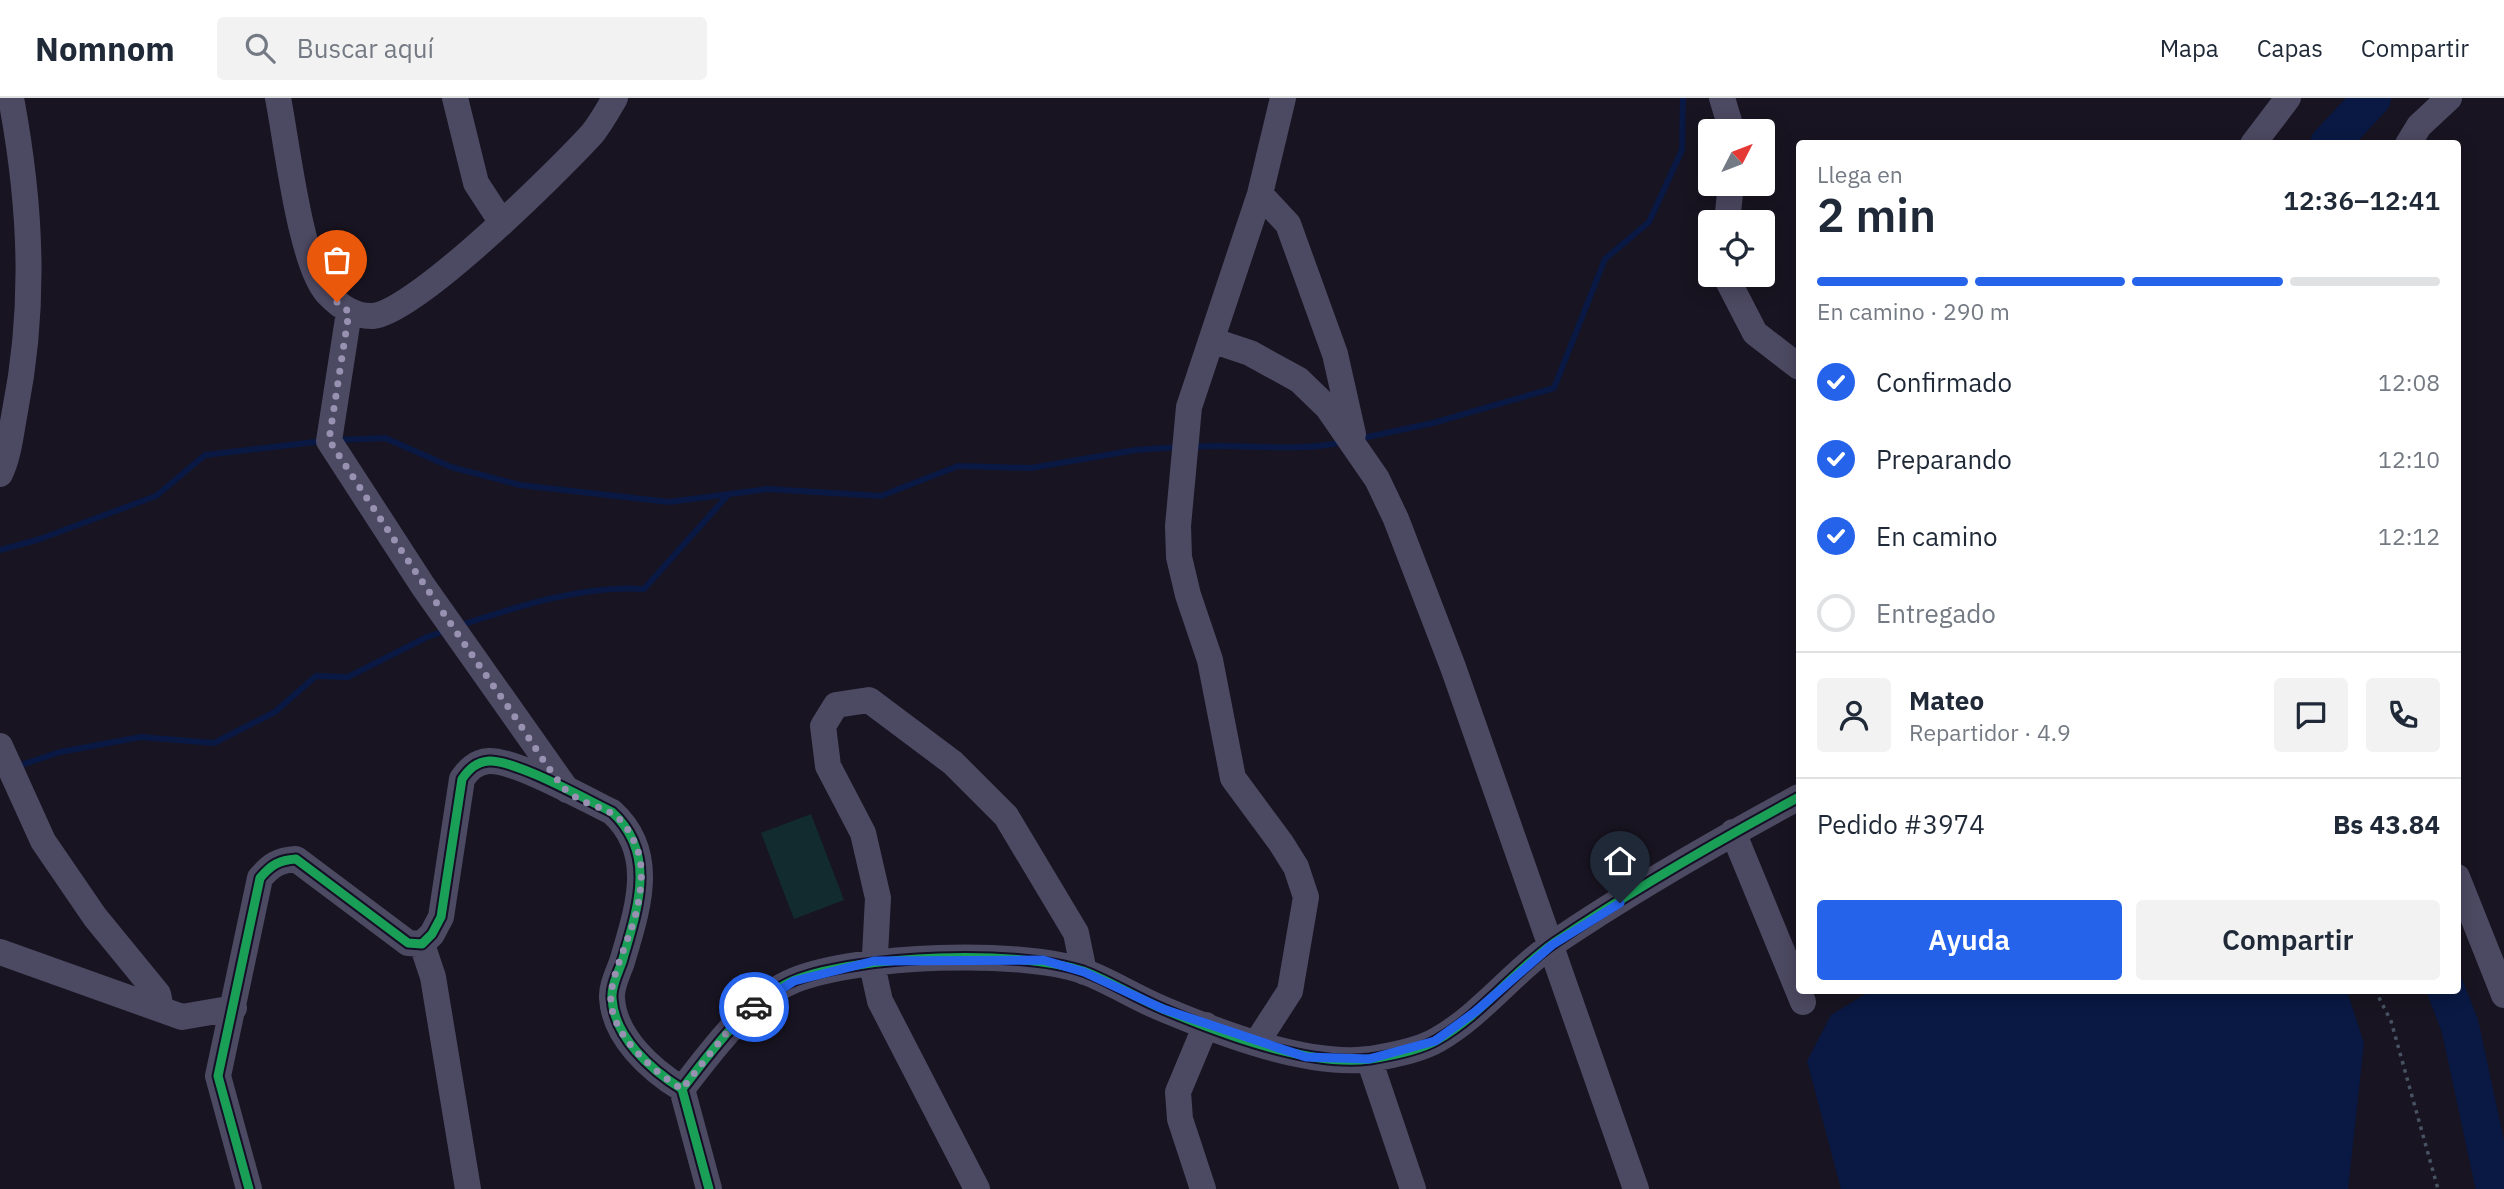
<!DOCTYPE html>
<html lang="es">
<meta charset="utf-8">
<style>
:root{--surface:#fff;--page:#f2f2f3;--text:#1f2937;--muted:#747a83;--line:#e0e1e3;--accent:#2563eb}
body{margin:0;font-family:"IBM Plex Sans",sans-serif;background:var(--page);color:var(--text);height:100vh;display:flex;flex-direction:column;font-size:26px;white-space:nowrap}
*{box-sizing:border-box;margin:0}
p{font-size:23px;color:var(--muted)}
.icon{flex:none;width:38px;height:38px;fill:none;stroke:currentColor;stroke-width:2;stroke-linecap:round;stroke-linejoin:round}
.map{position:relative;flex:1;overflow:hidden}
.panel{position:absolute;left:1796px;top:42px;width:665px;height:854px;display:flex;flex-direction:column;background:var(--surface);border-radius:7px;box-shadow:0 4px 18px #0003}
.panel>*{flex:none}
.needle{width:46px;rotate:48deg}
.fabs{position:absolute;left:1698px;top:21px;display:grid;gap:14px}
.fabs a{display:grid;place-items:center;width:77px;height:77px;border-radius:7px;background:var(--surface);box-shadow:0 4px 18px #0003;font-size:35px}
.pin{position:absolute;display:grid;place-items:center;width:60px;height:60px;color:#fff;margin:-72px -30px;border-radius:50% 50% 50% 0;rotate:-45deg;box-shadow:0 0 7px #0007}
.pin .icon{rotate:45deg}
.courier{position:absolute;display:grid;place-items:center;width:70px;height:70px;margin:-35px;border:5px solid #2563eb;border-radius:50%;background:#fff;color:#222;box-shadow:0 2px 9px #0007}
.head em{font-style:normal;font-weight:600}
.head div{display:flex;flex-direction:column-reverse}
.head{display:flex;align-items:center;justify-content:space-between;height:119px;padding:0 21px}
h1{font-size:46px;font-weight:600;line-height:52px}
.bar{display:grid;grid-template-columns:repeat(4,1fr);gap:10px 7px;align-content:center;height:84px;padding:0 21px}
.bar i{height:9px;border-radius:5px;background:var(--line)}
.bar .selected{background:var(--accent)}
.bar p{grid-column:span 4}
.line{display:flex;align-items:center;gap:18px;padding:0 21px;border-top:2px solid var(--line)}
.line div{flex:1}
.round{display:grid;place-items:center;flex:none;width:74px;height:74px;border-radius:7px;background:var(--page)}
ol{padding:0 21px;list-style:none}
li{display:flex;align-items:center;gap:21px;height:77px}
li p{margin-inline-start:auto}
li .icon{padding:7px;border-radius:50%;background:var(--accent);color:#fff;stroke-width:4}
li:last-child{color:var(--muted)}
li i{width:38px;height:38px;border:4px solid var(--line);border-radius:50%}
.action{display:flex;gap:14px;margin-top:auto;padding:14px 21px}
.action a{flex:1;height:80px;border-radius:7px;background:var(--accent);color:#fff;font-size:28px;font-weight:600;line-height:80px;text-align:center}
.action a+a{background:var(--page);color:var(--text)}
header{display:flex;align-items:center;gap:42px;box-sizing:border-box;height:98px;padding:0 35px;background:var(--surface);border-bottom:2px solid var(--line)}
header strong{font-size:33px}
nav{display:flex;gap:38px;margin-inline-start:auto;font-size:24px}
.search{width:490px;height:63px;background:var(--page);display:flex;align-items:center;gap:18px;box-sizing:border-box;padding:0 24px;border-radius:7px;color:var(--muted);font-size:26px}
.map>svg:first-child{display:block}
</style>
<header>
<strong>Nomnom</strong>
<div class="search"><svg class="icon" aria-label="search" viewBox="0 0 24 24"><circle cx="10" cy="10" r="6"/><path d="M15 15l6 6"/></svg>Buscar aquí</div>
<nav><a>Mapa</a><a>Capas</a><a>Compartir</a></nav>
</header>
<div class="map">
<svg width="2504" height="1091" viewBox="0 0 2504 1091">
<rect width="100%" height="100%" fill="#181421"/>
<!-- green -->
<path fill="#122b2f" d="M811,716L844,802L794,821L761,735Z"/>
<!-- water -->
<path fill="#091943" d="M1872,892L2347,893L2364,945L2348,1091H1841L1807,963L1831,917Z"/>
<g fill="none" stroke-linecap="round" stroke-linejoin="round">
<!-- stream -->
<path stroke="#091943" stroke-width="6" d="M1358,341L1433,325L1554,290L1605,161L1649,124L1682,52L1683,0
M337,342L385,340L451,369L520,387L669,404L768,391L881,398L958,368L1031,370L1136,352L1180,349
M1191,349C1241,345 1295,355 1344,344
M0,452L40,441L156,398L205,357L323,343
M458,528C516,509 582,487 644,491L728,397
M15,669L60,654L141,639L214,645L275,614L316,578L348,579L427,539L448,532"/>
<!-- river -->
<path stroke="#091943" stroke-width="38" d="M2329,46L2372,0
M2446,892L2460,928L2495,1091"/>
<!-- path -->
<path stroke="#475362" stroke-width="3.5" stroke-dasharray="3.5 5" stroke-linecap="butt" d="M2375,892L2391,923L2438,1091"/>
<!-- minor -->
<path stroke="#4c4962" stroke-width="26" d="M278,0C287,45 300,164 327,195C339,208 354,219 373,218C416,214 558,73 592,36C601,25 608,12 615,0
M455,0L476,85L502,125
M1722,0L1732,33
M2253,46L2288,0
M2408,46L2419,28L2449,0
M1260,96L1288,126L1335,256L1353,336
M1727,124L1731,86
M1725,177L1755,235L1799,269
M349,214L329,343L423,488L567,692
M1214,243L1250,255L1299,282L1328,310L1377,381L1396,421L1453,569L1636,1091
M0,376C9,357 11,334 15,313C36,207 31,107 11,0
M0,648L43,743L95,819L158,896L161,911
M1733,734L1803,904
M2457,779L2504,897
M422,846L433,879L468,1091
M0,854L182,919L234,910
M1257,944L1290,893L1306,799L1296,769L1281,745L1233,680L1210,562L1188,497L1179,459L1178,428L1189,309L1260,96L1283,0
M1369,961L1413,1091
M682,991C712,953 748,901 795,882C859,857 1018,851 1083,873C1110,883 1136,900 1163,911C1220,935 1308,969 1370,961C1389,958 1420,952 1437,942C1481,917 1513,874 1554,845C1632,792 1716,744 1799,699
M249,1091L218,978L260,780C271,767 279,762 296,761L408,845L422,846L432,836L441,819L462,681C469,671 476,664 489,663C516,662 585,701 612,714C658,756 637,812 622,864C618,875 611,889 612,900C614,939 651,972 682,991L709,1091
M977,1091L880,903L874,876L878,800L863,735L828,668L823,628L836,607L869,602L953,665L1006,718L1076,835L1084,874
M1203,1091L1180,1021L1178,994L1206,927"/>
<!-- cycleway casing -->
<g stroke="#150e27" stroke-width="13">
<path id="cycleway" d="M682,991C712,953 748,901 795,882C859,857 1018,851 1083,873C1110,883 1136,900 1163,911C1220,935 1308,969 1370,961C1389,958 1420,952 1437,942C1481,917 1513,874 1554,845C1632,792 1716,744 1799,699
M249,1091L218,978L260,780C271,767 279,762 296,761L408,845L422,846L432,836L441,819L462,681C469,671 476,664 489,663C516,662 585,701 612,714C658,756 637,812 622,864C618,875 611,889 612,900C614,939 651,972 682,991L709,1091"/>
</g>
<!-- cycleway -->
<use href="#cycleway" stroke="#1a9f57" stroke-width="9"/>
</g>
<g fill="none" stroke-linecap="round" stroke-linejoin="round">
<!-- done -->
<path stroke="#9891b1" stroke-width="7" stroke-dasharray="0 12.6" d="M337,204L349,214L329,342C389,435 450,526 513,616C525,633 555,683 568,694C597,716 618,703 636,748C643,764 642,784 639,800C635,832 614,866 611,897C608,935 653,973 682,991L728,933L754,909"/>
<!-- route -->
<path stroke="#2563eb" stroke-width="9" d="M754,909L794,883L874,863L1043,862L1084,874L1163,911L1306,959L1369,961L1435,943L1475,914L1552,847L1620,805"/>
</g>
</svg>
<div class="fabs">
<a><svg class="needle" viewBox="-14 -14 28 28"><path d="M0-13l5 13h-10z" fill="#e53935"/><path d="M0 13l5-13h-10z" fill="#747a83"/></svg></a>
<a><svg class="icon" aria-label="locate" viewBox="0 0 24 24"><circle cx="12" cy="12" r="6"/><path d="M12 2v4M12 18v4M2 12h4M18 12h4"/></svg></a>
</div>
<div class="pin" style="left:337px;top:204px;background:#ea580c"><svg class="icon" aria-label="bag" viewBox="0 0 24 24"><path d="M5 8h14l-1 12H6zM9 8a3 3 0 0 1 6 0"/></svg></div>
<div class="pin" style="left:1620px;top:805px;background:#1f2937"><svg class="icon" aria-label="home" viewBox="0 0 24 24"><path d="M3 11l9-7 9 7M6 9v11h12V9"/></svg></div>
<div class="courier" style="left:754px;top:909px"><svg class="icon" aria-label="car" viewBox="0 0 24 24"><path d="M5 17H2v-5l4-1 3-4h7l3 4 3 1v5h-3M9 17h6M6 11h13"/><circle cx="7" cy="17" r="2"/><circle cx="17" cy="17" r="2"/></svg></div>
<section class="panel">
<div class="head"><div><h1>2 min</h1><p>Llega en</p></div><em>12:36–12:41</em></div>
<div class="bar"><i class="selected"></i><i class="selected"></i><i class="selected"></i><i></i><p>En camino · 290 m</p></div>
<ol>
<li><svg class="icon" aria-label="check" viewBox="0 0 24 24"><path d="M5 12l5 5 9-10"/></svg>Confirmado<p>12:08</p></li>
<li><svg class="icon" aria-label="check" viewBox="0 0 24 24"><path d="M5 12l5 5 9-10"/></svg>Preparando<p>12:10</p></li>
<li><svg class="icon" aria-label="check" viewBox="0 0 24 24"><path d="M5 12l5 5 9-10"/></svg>En camino<p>12:12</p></li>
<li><i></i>Entregado</li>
</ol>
<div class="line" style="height:126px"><a class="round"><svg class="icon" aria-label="person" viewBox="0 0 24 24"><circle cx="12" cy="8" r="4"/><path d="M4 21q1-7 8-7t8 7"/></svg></a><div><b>Mateo</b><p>Repartidor · 4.9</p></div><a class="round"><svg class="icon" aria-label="chat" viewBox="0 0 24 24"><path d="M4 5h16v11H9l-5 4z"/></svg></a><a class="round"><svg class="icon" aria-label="phone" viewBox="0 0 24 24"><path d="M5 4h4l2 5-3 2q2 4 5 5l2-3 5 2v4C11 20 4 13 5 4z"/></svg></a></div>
<div class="line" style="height:91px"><div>Pedido #3974</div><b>Bs 43.84</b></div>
<div class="action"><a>Ayuda</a><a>Compartir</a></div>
</section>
</div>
